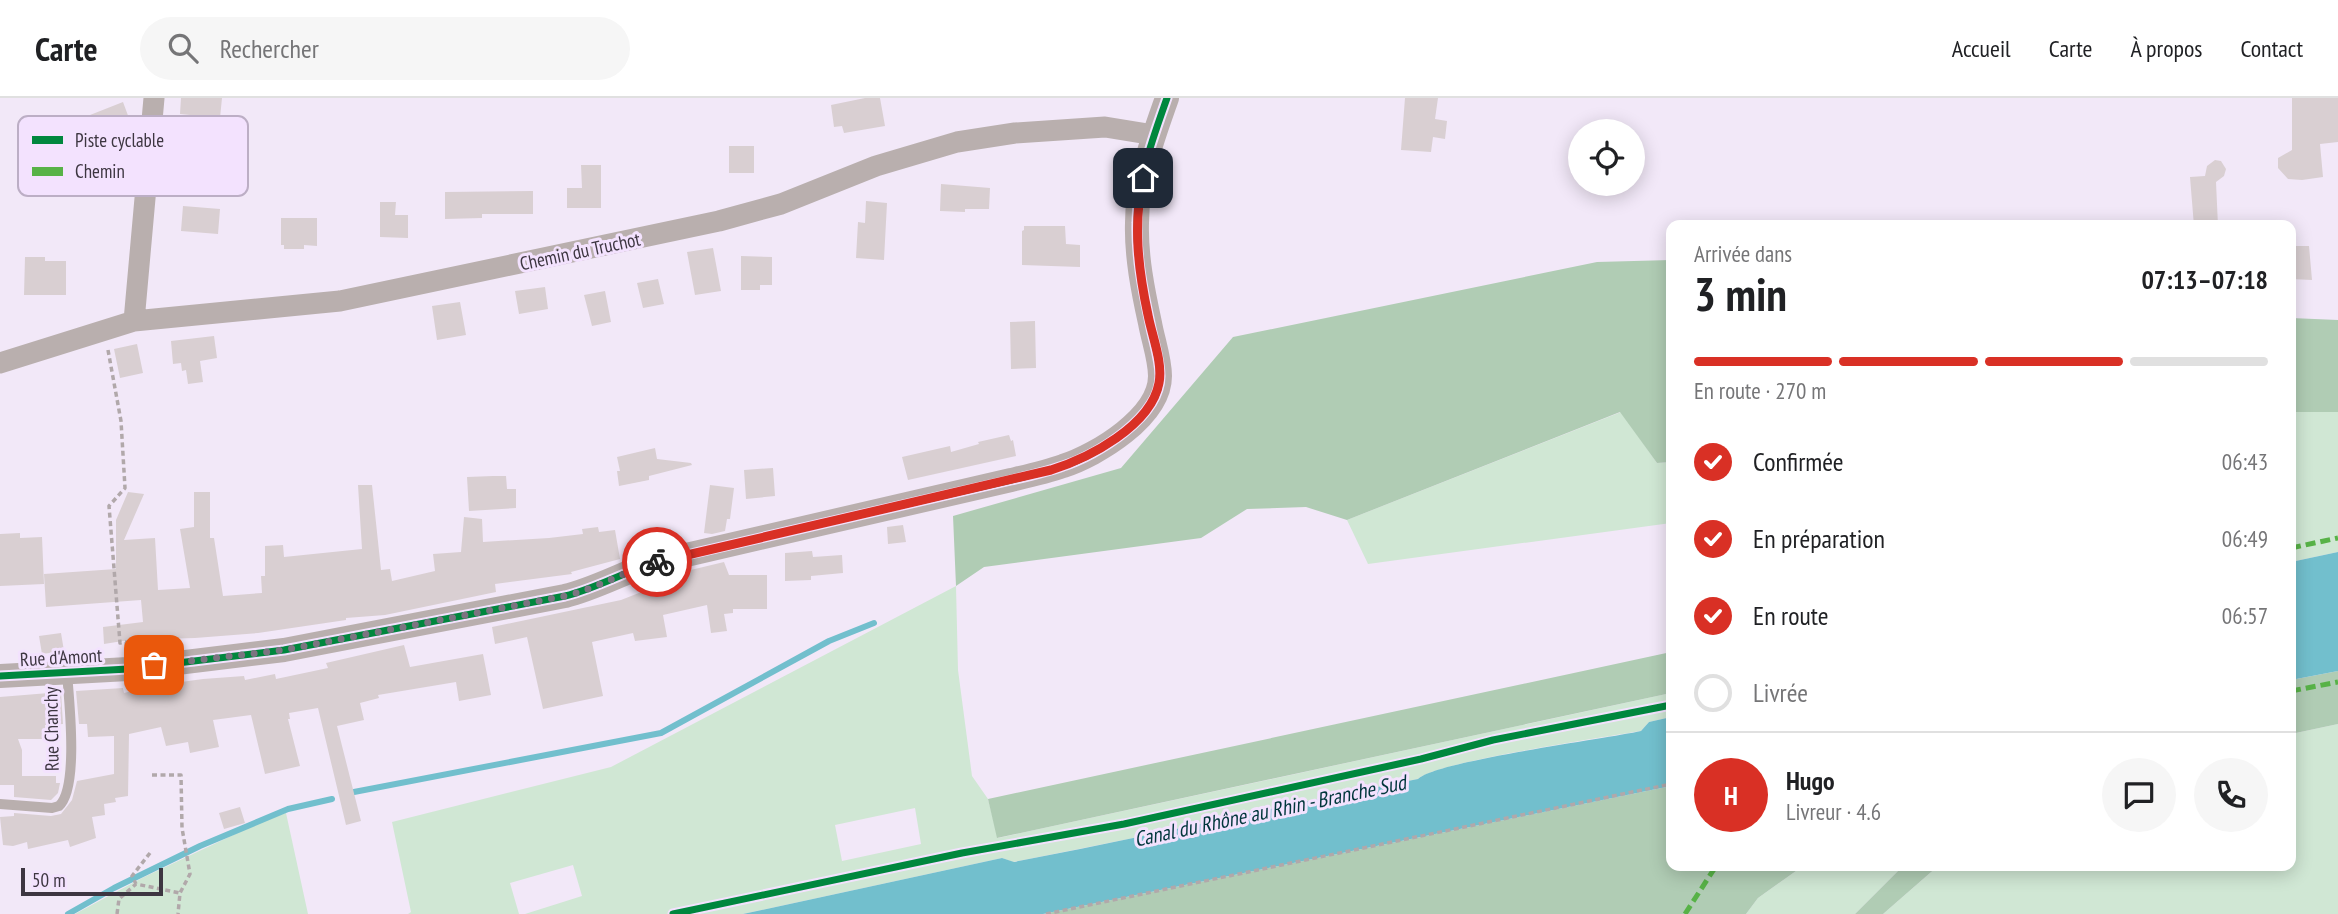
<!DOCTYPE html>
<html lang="fr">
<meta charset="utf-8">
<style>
:root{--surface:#fff;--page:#f6f6f6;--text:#202124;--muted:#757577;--line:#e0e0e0;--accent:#d93025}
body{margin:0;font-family:"PT Sans Narrow",sans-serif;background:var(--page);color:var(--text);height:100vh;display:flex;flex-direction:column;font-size:26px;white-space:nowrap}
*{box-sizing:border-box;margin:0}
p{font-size:23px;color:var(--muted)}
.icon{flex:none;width:38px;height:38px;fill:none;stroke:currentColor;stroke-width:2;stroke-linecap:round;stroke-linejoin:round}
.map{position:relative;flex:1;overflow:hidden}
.sheet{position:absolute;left:1666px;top:122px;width:630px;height:651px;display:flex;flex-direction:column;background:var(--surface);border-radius:14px;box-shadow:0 4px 18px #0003}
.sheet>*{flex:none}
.tools{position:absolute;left:1568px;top:21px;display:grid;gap:14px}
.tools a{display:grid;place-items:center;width:77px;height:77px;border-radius:50%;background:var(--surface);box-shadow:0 4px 18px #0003;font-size:35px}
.scale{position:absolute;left:21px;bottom:18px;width:142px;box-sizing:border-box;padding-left:7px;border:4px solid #3d3641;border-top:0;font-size:19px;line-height:24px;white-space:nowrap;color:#3d3641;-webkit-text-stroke:5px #f3e2fe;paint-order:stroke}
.pin{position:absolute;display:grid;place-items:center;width:60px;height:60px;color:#fff;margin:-30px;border-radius:14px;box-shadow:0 4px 10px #0006}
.courier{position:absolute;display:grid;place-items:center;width:70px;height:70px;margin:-35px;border:5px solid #d93025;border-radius:50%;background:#fff;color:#222;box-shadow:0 2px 9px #0007}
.head em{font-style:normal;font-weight:700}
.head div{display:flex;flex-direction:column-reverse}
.head{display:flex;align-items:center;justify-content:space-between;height:119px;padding:0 28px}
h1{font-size:46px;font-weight:700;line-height:52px}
.bar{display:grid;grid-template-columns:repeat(4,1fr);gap:10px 7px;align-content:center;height:84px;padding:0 28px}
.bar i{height:9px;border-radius:5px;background:var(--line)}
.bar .active{background:var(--accent)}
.bar p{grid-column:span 4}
.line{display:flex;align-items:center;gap:18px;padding:0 28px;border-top:2px solid var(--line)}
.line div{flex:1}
.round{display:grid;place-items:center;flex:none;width:74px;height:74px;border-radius:37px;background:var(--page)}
ol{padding:0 28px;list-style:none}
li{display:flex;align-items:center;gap:21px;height:77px}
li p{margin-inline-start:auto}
li .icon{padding:7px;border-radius:50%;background:var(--accent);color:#fff;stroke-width:4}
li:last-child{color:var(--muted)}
li i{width:38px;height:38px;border:4px solid var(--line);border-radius:50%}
header{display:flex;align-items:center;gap:42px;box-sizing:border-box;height:98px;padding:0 35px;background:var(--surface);border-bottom:2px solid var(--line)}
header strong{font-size:33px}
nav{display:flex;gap:38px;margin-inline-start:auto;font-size:24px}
.search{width:490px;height:63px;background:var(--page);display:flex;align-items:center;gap:18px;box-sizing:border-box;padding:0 24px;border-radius:38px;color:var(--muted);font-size:26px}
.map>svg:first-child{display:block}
</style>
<header>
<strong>Carte</strong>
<div class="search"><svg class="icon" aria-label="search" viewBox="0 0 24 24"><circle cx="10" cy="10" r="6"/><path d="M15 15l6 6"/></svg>Rechercher</div>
<nav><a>Accueil</a><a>Carte</a><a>À propos</a><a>Contact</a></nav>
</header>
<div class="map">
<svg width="2338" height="816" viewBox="0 0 2338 816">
<rect width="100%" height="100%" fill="#f2e8f8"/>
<!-- green -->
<path fill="#d0e7d4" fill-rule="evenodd" d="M1621,314L1657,365L1671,364V425L1368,466L1347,422Z
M2291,314H2338V454L2291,464Z
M956,488L958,572L972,678L988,701L998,740L1671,595V619L1649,624L1641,633C1606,639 1435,664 1418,681C1283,707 1149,738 1013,764L1002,760L743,816H525L582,798L573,767L510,785L519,816H408L411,814L392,724L611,669ZM915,710L921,746L842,763L835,727Z
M2338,626V816H1883L1938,768H2291V636Z
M286,715L308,816H75L142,780L265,722Z
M1803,768H1903L1855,816H1746L1758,800Z"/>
<!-- forest -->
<path fill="#b0ccb4" d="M1671,162V364L1657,365L1620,314L1347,422L1306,409L1247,411L1201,440L984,469L956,488L953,418L1121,370L1233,239L1597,164Z
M2291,220L2338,222V314H2291Z
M1671,554V595L997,740L988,701Z
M2338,573V626L2291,636V582Z
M1671,688V768H1803L1758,800L1746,816H1043Z
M1903,768H1938L1883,816H1855Z"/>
<!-- water -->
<path fill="#72bfcd" d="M2338,454V573L2291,582V464Z
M1671,619V688L1043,816H743L1002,760L1014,764C1149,738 1283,707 1418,681C1436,663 1605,641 1641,633L1649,624Z"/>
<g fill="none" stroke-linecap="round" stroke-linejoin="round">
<!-- stream -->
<path stroke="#72bfcd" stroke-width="6" d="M354,694L661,635L829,543L874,525
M68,816L114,790L200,748L288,711L332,701"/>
</g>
<!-- building -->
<path fill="#d9cfd2" d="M181,0H222L220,20L180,16Z
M865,0H880L885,28L844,35L842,28L834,29L831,7Z
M1405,0H1438L1435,21L1447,23L1445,41L1433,39L1431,54L1401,52Z
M2292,0H2338V44L2320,46L2323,79L2302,82L2288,81L2278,70V60L2292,52Z
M123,4L133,31L114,38L112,32L99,38L90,17Z
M729,48H754V75H729Z
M2215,62L2221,63L2226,71L2224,78L2216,84L2218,128H2194L2190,79L2205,78L2207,68Z
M581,67H601V110H567V90H582Z
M941,86L990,90L989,111H965V114L940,113Z
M533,93V116H482V120L445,121V94Z
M866,103L887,105L884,162L856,160L858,124L865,125Z
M380,104H396L395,117H408V140L380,139Z
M183,108L220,111L218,136L181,133Z
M281,120H317V148L304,147V151H284V147H281Z
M1024,128H1065L1066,146L1080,147V169L1022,167V133L1024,132Z
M2291,148H2309L2312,182L2291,181Z
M713,150L721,193L695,197L687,154Z
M741,158L772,159V187H760V192H741Z
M25,159H45V163H66V197H24Z
M658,181L664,206L643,210L637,185Z
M545,189L548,211L519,216L515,193Z
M605,193L611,224L592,228L584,197Z
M460,204L466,237L437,242L432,208Z
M1035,223L1036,270L1011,271L1010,224Z
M214,238L217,260L200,263L203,284L188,286L186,272L182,273L181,265L173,266L171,243Z
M137,246L143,275L120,280L114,251Z
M1009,337L1011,343L1013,342L1016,358L908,382L902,359L950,348L951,354L979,346L978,344Z
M655,350L657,361L691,365L692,367L649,378V382L619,388L617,373H620L617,359Z
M773,370L775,398L746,401L744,372Z
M493,378H506L507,391H516V410L469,413L467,379Z
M358,387H372L381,472L390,471L392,483L435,473L433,456L461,454L464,419L482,421L483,444L549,440L583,436L582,431L598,429L599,434L615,432L620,461L571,474L572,476L495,486L496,494L385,517L346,520V522L258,535L195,540L129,542L104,546L103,529L143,524L141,502L46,509L44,476L116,471V422L128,394L144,396L124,442L155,440L158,492L190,490L180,431L194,429V394H210V440H214L223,498L262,495L261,478H265V448L283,447L284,459L362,451Z
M710,387L734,390L730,421H727L725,433L712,436L704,435Z
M903,427L906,444L888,446L887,429Z
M20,435V440L42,439L44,486L0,488V436Z
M812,453L813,459L842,457L843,475L811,478V482L785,483V455Z
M724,464L729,477H767V511H733V515L724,516L727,533L711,535L707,507L663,517L667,539L635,543L633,535L592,544L603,598L543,611L527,539L495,546L492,529L621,502L644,493V484L649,482Z
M61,535L64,553L42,556L39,538Z
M404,547L410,569L483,556L491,597L459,603L456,584L378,597L379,600L360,605L364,622L337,628L361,723L346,727L318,610L289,615L290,621H288L300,668L265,676L251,617L213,622L219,649L190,655L188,644L166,648L161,629L129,636L128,698L115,700L116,704L104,706L105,717L92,719L96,740L70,749L68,742L28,751L27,744L13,748L3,747L0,719L14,718V715L51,718L61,716L72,702L77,683L114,676V638L88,639L87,626H79L76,593L123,590L124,595L152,588L203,581L244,578L245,582L275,576L276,581L328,570L326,565Z
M61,594L63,626L45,627L46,641H18L22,652V678H56V685H60L58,695L51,702L14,699V687H0V599Z
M240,709L245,725L224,731L219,715Z"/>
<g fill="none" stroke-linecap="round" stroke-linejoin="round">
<!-- path -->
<path stroke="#b1a8aa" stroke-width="3.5" stroke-dasharray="5 3.5" stroke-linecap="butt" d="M108,252L121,323L125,390L109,408L120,545L126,544L127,551
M152,677H181L182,730L190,776L180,795L178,816
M150,755L132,778L136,786L180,795
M117,816L119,801L136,786
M1046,816L1671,686"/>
<!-- service -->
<path stroke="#b9afae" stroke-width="10" d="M0,706L52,710L59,708C79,690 69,602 67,575"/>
<!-- minor -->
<path stroke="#b9afae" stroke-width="21" d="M134,223L154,0
M0,265L134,223L340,203L719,123L781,106L876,68L957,44L1015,35L1105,29L1154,37"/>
<!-- tertiary -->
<path stroke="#b9afae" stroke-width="24" d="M0,578L128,571L284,552L565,498C597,490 624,474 656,464L1011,382C1028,378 1046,374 1063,368C1097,357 1160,319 1160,278C1160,261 1153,242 1150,225C1143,193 1136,158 1137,125C1137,82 1153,40 1167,0"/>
<!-- quiet -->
<path stroke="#57b247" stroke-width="5" stroke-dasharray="10 5" stroke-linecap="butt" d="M2291,450L2338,440
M2291,593L2338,584
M1685,816L1716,768"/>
<!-- cycleway casing -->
<g stroke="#f3e2fe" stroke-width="11">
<path id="cycleway" d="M0,578L128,571L284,552L565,498C597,490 624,474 656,464L1011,382C1028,378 1046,374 1063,368C1097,357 1160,319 1160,278C1160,261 1153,242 1150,225C1143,193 1136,158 1137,125C1137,82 1153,40 1167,0
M673,816L962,755L1124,726L1421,661L1493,642L1671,607"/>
</g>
<!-- cycleway -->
<use href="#cycleway" stroke="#00873e" stroke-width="7"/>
</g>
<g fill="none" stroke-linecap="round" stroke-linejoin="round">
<!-- done -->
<path stroke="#7c7481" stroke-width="7" stroke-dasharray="0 12.6" d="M154,567L284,552L565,498C598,490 625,473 657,464"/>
<!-- route -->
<path stroke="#d93025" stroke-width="9" d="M657,464L1051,372C1089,360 1151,328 1159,285C1163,264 1152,238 1148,217C1138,171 1133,126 1143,80"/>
</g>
<g text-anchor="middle" stroke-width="6" stroke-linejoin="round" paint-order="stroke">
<!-- street labels -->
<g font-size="19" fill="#3d3641" stroke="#f3e2fe">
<text transform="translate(580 153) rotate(-12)" y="7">Chemin du Truchot</text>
<text transform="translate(61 559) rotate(-3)" y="7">Rue d'Amont</text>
<text transform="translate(51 631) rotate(-91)" y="7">Rue Chanchy</text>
</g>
<!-- water labels -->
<g font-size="21" font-style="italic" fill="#00363b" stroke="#f3e2fe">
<text transform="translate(1270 713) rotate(-12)" y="7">Canal du Rhône au Rhin - Branche Sud</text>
</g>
</g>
<!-- legend -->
<rect x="18" y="18" width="230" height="80" rx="10" fill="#f3e2fe" stroke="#bcaec5" stroke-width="2"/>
<rect x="32" y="38" width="31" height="8" fill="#00873e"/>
<rect x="32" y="69" width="31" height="9" fill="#57b247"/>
<g font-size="19" fill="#3d3641">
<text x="75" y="49">Piste cyclable</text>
<text x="75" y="80">Chemin</text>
</g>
</svg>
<div class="tools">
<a><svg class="icon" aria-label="locate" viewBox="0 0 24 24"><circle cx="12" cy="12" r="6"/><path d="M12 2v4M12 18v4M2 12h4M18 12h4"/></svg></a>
</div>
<div class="scale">50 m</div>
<div class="pin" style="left:154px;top:567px;background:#ea580c"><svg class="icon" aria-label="bag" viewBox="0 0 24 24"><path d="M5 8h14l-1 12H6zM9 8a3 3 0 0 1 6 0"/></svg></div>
<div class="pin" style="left:1143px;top:80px;background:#1f2937"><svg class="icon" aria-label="home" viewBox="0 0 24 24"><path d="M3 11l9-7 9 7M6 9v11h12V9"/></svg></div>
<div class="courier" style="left:657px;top:464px"><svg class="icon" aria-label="bike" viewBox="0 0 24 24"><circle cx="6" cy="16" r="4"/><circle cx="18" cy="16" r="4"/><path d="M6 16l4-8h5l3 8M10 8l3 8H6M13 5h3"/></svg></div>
<section class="sheet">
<div class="head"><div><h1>3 min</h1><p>Arrivée dans</p></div><em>07:13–07:18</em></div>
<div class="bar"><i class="active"></i><i class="active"></i><i class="active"></i><i></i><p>En route · 270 m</p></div>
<ol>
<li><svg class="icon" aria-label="check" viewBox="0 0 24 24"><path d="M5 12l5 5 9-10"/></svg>Confirmée<p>06:43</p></li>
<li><svg class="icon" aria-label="check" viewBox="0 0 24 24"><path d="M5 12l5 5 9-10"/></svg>En préparation<p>06:49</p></li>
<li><svg class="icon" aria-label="check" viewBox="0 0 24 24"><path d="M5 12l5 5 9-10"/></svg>En route<p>06:57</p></li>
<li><i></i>Livrée</li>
</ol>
<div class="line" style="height:126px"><b class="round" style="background:var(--accent);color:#fff">H</b><div><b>Hugo</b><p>Livreur · 4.6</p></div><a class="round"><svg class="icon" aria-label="chat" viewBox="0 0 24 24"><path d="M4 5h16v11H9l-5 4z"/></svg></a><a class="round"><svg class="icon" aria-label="phone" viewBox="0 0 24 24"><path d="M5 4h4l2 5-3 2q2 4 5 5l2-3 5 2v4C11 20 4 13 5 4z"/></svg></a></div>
</section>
</div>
